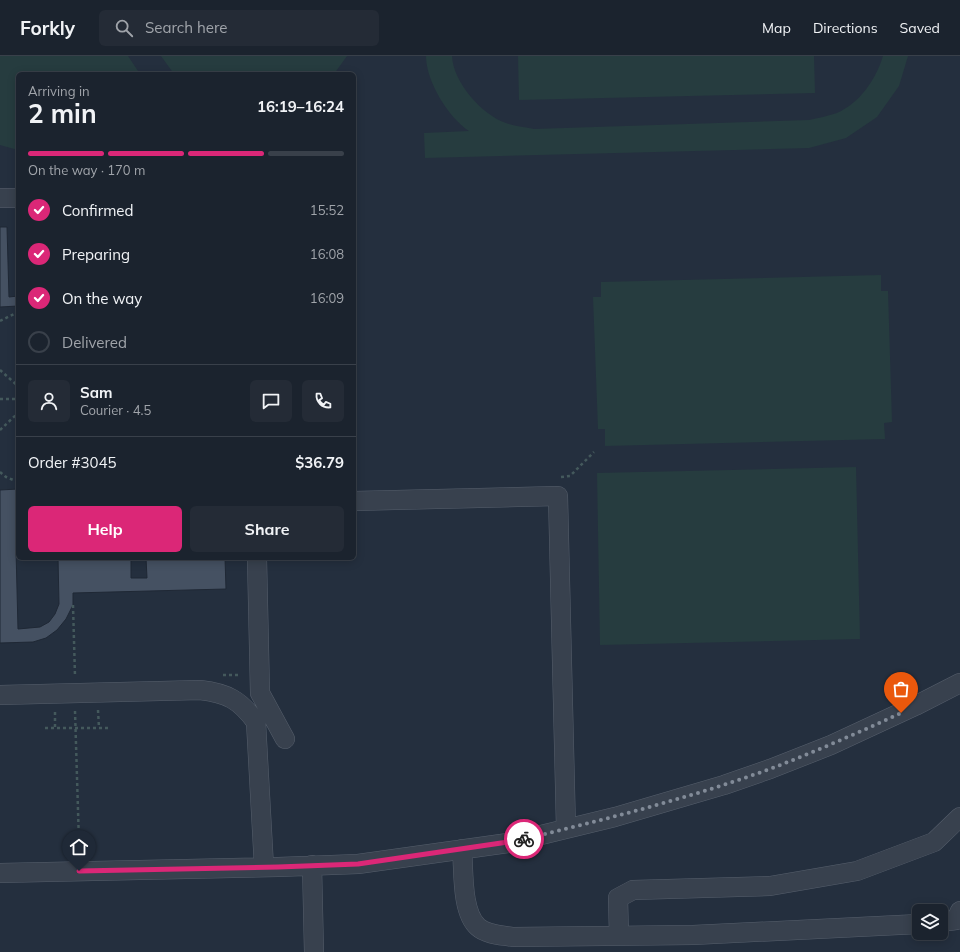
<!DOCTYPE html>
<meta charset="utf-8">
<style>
:root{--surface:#1b232e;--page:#242b36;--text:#f1f3f6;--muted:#a0a4aa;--line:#39404a;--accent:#db2777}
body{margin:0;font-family:Mulish,sans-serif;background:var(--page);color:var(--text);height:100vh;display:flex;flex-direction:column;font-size:15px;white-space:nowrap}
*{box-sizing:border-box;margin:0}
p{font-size:13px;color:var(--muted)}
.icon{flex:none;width:22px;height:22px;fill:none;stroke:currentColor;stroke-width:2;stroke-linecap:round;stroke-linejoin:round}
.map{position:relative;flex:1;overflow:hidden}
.sheet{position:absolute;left:16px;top:16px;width:340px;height:488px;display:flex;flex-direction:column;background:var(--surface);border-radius:6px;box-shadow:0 2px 10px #0003,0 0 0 1px var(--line)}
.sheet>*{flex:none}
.tools{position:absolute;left:912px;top:848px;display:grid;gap:8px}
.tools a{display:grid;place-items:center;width:36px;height:36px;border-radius:6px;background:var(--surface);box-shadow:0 2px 10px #0003,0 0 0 1px var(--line);font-size:20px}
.pin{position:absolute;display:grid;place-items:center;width:34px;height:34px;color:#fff;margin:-41px -17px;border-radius:50% 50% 50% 0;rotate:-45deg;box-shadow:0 0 4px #0007}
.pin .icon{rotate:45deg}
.courier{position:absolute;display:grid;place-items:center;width:40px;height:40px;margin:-20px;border:3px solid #db2777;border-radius:50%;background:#fff;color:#222;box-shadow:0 1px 5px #0007}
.overview em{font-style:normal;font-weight:700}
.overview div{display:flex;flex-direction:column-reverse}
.overview{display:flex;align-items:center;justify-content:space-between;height:68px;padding:0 12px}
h1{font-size:26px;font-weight:700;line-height:30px}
.bar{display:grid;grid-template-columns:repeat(4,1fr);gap:6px 4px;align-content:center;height:48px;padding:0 12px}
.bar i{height:5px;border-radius:3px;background:var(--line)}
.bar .selected{background:var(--accent)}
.bar p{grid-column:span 4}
.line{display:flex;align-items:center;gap:10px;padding:0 12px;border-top:1px solid var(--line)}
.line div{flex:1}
.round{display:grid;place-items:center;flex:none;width:42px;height:42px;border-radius:6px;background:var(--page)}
ol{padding:0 12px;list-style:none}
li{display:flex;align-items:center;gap:12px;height:44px}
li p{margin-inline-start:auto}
li .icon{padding:4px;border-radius:50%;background:var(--accent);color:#fff;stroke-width:4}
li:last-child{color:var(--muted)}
li i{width:22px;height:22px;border:2px solid var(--line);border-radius:50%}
.button{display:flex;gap:8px;margin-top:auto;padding:8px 12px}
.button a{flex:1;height:46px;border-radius:6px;background:var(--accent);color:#fff;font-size:16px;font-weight:700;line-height:46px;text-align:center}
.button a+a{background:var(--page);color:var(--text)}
header{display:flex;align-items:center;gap:24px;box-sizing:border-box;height:56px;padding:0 20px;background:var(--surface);border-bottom:1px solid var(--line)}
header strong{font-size:19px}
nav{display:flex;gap:22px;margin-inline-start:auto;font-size:14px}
.search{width:280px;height:36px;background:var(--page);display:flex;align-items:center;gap:10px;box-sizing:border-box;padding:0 14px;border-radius:6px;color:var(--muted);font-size:15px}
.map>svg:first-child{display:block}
</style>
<header>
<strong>Forkly</strong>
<div class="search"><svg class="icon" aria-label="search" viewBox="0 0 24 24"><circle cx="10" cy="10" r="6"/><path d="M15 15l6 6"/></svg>Search here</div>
<nav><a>Map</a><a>Directions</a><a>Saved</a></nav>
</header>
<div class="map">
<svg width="960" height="896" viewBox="0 0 960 896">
<rect width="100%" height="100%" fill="#242f3e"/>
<!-- green -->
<path fill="#263c3f" d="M0,0H128L140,18H18V94L0,89Z
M161,0H347L334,18H174Z
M426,0H452C453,26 482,59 506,67C515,70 525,71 534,73L809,64C818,62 828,60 837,57C860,47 876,23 883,0H908L899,30L877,61L846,82L809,92L425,102L424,77L469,75C448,61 426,25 426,0Z
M518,0H814L815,37L519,44Z
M881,219V235H888L892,366L884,367L885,383L605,390V373H598L593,241H601V226Z
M856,411L860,583L600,589L597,417Z"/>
<!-- building -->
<path fill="#455162" stroke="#1f2835" d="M0,171H7L9,241L18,240V250L0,251Z
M18,433V494H16L18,573L40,571L49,566L55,558L59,548L58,502H131V522H147L146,502H225L226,533L73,537V549L66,563L57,574L46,582L33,586L0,587V434Z"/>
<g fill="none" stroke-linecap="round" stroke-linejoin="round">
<!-- minor casing -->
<g stroke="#565f6c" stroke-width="20">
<path id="minor" d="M0,142H18
M354,445L558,440L566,773
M257,502L260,637L285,683
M0,639L200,634C227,637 240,644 256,666L264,811
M462,793C464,814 461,856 478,871C487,879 502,879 513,881L693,879L919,868
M312,809L314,896
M0,817L278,811L358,808L508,787L615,761L724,729L770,713L831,689L915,650L960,627
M941,866L956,864L960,855
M619,880L618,842L633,834L770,830L857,815L934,786L960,761"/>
</g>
<!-- path -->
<path stroke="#44595c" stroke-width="2.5" stroke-dasharray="3 3" stroke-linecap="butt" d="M0,265L18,256
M0,314L18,330
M0,343H18
M0,374L18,357
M0,416L6,421L18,426
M561,421L570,420L594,396
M73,549L75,620
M223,619H241
M98,654L99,672
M75,655L79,787
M55,656V672
M45,672H108"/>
<!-- minor -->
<use href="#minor" stroke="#38414e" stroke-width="19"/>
</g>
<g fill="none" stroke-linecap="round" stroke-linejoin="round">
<!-- done -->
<path stroke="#828b98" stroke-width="4" stroke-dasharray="0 7.2" d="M524,783C607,763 690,742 770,713C814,696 858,677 901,657"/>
<!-- route -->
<path stroke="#db2777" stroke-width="5" d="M79,815L278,811L358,808L508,786L524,783"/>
</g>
</svg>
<div class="tools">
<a><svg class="icon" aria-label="layers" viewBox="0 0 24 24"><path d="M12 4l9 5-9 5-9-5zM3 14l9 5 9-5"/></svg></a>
</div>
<div class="pin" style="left:901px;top:657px;background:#ea580c"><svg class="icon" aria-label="bag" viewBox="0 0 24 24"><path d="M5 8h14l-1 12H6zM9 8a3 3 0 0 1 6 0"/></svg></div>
<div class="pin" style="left:79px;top:815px;background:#1f2937"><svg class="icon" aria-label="home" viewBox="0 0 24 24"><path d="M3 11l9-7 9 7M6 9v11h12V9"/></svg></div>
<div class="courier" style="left:524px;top:783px"><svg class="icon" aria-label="bike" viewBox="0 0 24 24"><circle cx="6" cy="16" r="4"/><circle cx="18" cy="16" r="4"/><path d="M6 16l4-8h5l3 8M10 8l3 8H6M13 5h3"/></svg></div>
<section class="sheet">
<div class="overview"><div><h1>2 min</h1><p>Arriving in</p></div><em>16:19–16:24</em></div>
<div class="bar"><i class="selected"></i><i class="selected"></i><i class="selected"></i><i></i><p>On the way · 170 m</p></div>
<ol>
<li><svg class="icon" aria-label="check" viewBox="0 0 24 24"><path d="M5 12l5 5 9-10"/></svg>Confirmed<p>15:52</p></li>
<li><svg class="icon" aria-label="check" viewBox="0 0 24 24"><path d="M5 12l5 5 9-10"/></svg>Preparing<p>16:08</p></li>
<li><svg class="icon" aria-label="check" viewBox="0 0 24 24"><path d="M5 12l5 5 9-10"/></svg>On the way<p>16:09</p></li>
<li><i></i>Delivered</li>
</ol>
<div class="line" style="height:72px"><a class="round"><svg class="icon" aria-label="person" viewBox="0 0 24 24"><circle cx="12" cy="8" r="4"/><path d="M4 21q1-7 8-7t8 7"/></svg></a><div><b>Sam</b><p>Courier · 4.5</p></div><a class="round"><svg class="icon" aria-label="chat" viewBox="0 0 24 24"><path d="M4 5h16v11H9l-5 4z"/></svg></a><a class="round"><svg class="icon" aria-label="phone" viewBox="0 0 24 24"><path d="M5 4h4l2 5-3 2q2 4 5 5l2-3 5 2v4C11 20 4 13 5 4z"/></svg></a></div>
<div class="line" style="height:52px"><div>Order #3045</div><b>$36.79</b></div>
<div class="button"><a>Help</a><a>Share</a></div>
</section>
</div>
